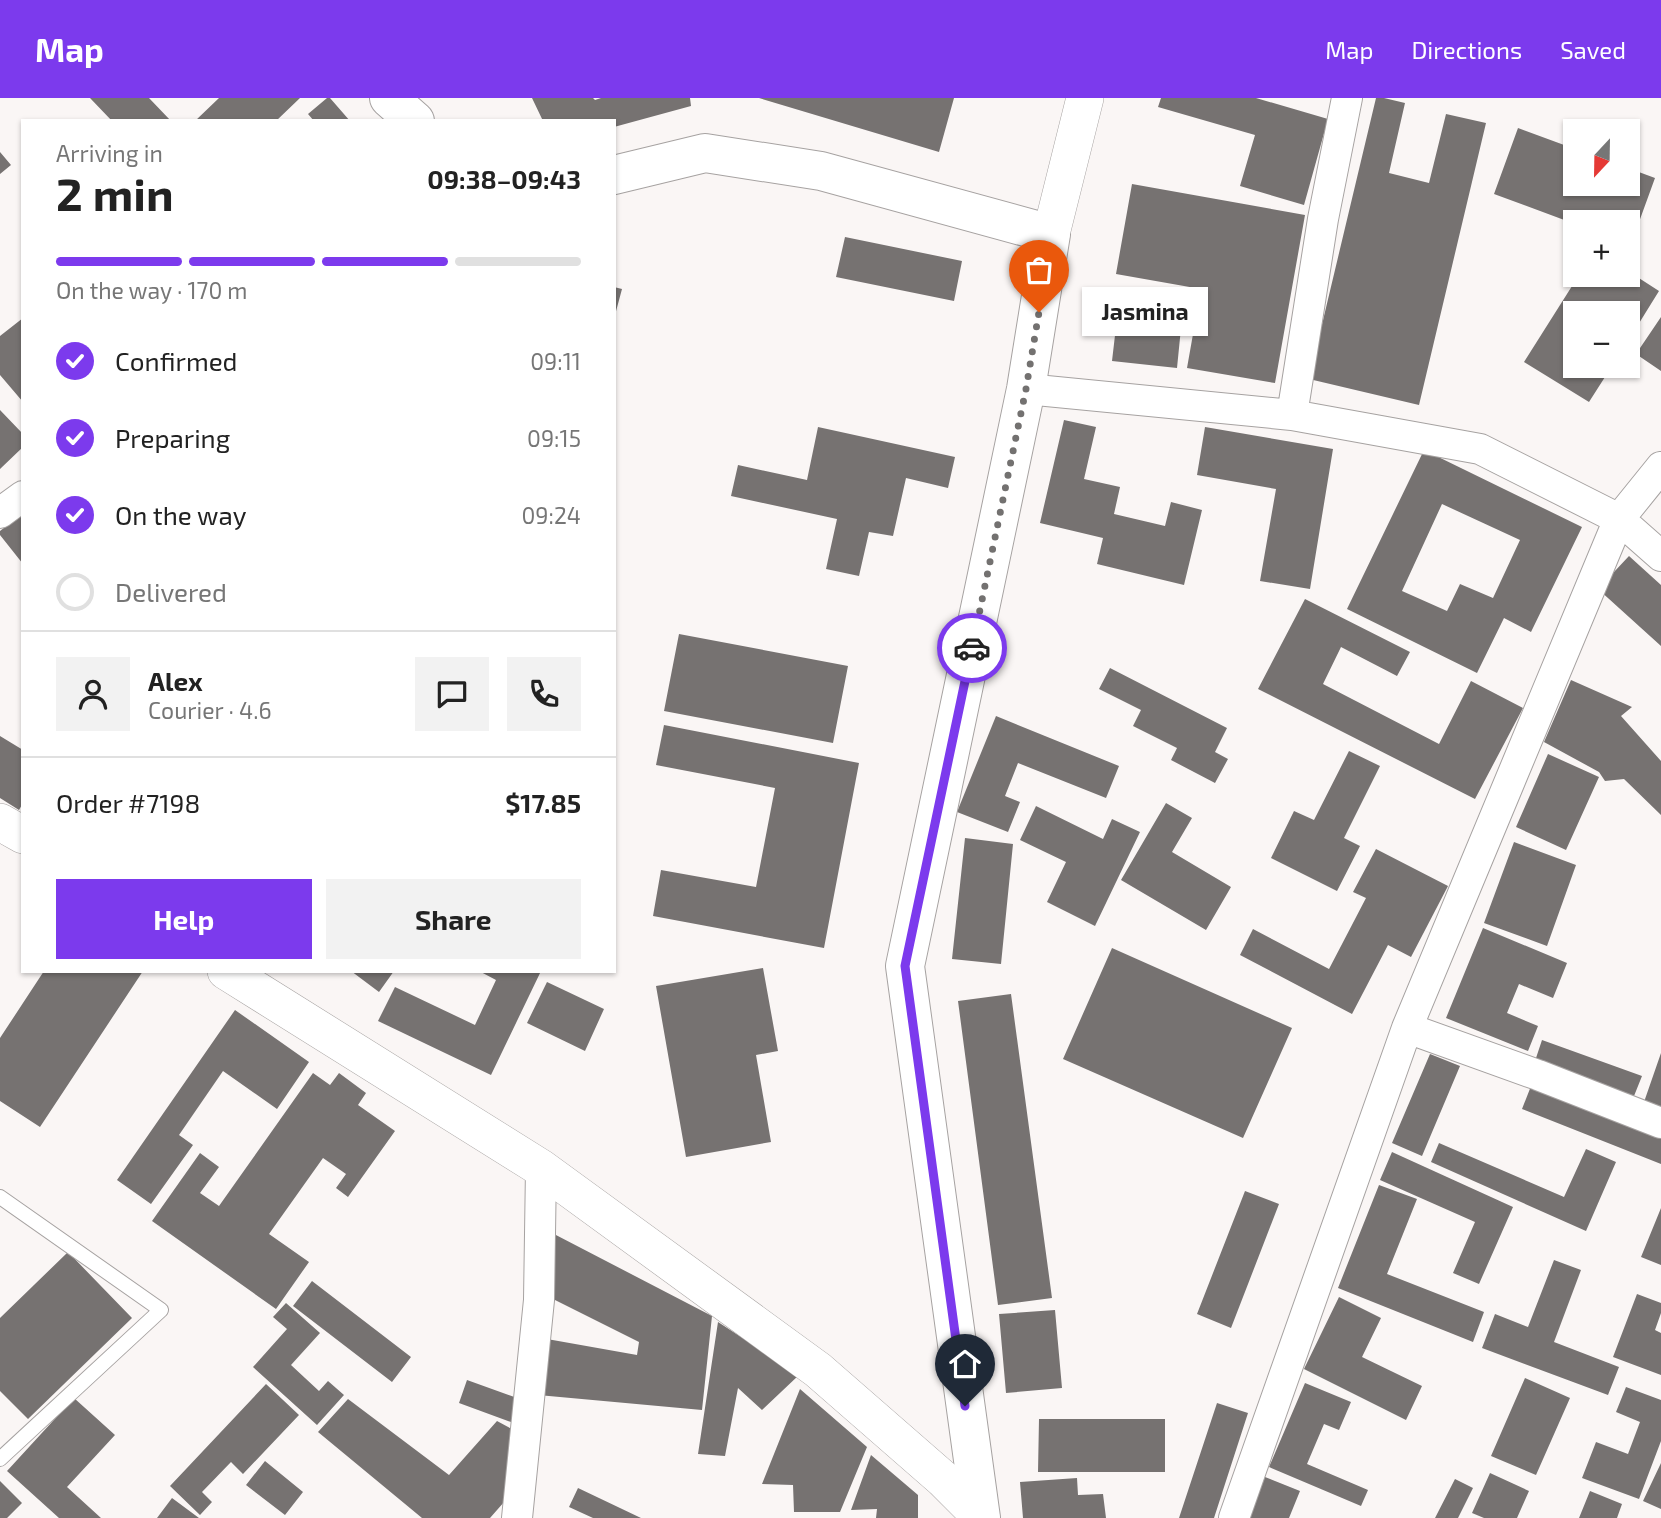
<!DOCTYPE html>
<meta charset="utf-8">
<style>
:root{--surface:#fff;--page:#f2f2f2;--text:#222;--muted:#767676;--line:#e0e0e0;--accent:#7c3aed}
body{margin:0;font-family:"Exo 2",sans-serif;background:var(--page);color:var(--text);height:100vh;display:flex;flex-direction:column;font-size:26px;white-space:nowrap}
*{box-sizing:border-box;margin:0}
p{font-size:23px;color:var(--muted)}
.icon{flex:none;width:38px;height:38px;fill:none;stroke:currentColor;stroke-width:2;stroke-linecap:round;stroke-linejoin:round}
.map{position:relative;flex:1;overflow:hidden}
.panel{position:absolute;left:21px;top:21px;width:595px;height:854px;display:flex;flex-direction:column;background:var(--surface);border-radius:0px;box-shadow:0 2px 5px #0004}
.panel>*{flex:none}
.needle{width:46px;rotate:202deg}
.controls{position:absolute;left:1563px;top:21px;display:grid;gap:14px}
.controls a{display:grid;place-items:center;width:77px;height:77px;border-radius:0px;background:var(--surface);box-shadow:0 2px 5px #0004;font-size:35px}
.pin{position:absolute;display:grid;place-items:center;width:60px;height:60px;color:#fff;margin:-72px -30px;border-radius:50% 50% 50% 0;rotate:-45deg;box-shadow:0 0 7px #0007}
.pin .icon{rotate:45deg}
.courier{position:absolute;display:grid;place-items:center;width:70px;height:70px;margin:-35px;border:5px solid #7c3aed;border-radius:50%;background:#fff;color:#222;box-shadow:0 2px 9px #0007}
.bubble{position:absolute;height:49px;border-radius:0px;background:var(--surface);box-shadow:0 2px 5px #0004;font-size:23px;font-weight:700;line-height:49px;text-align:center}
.headline em{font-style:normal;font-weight:700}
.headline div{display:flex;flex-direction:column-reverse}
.headline{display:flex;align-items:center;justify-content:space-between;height:119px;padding:0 35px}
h1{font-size:46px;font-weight:700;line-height:52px}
.bar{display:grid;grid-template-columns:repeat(4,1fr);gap:10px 7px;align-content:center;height:84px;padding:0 35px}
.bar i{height:9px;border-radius:5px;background:var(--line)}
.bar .active{background:var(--accent)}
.bar p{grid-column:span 4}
.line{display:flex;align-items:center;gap:18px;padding:0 35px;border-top:2px solid var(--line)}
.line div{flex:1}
.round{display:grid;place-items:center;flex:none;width:74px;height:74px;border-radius:0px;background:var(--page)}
ol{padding:0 35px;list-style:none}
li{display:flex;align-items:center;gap:21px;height:77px}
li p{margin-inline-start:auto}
li .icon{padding:7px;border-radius:50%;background:var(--accent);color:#fff;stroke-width:4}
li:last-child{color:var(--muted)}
li i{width:38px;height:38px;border:4px solid var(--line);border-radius:50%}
.action{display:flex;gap:14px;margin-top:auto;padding:14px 35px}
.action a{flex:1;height:80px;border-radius:0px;background:var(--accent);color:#fff;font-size:28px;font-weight:700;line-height:80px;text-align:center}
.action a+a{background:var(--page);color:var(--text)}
header{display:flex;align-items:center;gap:42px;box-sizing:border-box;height:98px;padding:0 35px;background:var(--accent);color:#fff}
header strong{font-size:33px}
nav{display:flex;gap:38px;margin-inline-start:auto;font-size:24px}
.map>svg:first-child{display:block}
</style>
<header>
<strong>Map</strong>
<nav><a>Map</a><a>Directions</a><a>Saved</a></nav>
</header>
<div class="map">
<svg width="1661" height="1420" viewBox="0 0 1661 1420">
<rect width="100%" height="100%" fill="#faf6f5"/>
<!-- building -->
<path fill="#767271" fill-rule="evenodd" d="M90,0H149L171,23H112Z
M219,0H300L276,23H195Z
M327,0H330L350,23H314L308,16Z
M532,0H593L595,2L601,0H690L691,8L614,29V23H543Z
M759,0H954L939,54Z
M1161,0H1256L1328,21L1304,107L1240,88L1255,37L1158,9Z
M1376,0H1384L1405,5L1389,75L1429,85L1446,16L1486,25L1419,307L1309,281Z
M1518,30L1575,51V86H1628V70L1655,80L1631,146L1628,145V124H1575V126L1494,96Z
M0,54L11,67L0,76Z
M1132,86L1305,117L1275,285L1187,270L1201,191L1116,176Z
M845,139L962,163L954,203L836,179Z
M1628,173L1659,193L1628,243V215H1575V268H1612L1589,304L1524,264L1579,177H1628Z
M614,189L622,191L615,217H614Z
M1119,203L1183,210L1177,270L1112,263Z
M1661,219V273L1636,256Z
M23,220V304L0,277V238Z
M0,312L23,336V349L0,371Z
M1064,322L1096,329L1084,381L1120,389L1114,416L1165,428L1171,404L1202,412L1184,487L1097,466L1103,440L1040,425Z
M818,329L955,359L948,390L906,380L893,438L869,434L859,478L826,471L837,421L731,398L738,367L807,382Z
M1205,329L1333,351L1310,491L1260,483L1276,391L1197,377Z
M1424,352L1582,429L1531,534L1504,520L1477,575L1347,511ZM1442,406L1520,442L1493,500L1460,486L1447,513L1402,493Z
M23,415V466L0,437V433Z
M1629,458L1661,487V548L1598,491Z
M1305,501L1410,554L1397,578L1341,549L1323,586L1439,646L1471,583L1523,610L1475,701L1258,591Z
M679,536L848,568L833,645L664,613Z
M1110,570L1227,630L1215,654L1228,661L1215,685L1171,662L1177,650L1133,628L1141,612L1099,591Z
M1571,582L1632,609L1621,618L1661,663V717L1624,681L1605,683L1599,674L1544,644Z
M996,618L1119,668L1106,700L1018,665L1005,698L1020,704L1008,734L957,714Z
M664,627L859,665L824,850L653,818L661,772L756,789L775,690L656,667Z
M0,638L23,652V705L19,712L0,700Z
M1349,653L1380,668L1344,740L1360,748L1337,793L1271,760L1294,713L1314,722Z
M1548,656L1599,679L1566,752L1516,729Z
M1166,705L1192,720L1172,754L1231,789L1206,832L1121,782Z
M1036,708L1103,741L1112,721L1140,734L1095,828L1047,804L1066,764L1020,742Z
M965,740L1013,746L1001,866L952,861Z
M1514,744L1576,767L1547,848L1484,825Z
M1376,751L1448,788L1411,859L1388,847L1352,916L1240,857L1253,831L1329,871L1366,800L1353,794Z
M1483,830L1567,865L1553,900L1519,886L1507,915L1538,928L1528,953L1446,920Z
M1112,850L1292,930L1243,1040L1063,961Z
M763,870L778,953L756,957L771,1044L686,1059L656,888Z
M44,873H143L40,1029L0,1003V940Z
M351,873H394L379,894Z
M479,873H541L491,977L378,923L395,889L475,927L496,882Z
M547,884L604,911L585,953L527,925Z
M1011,896L1052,1200L998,1207L958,903Z
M235,912L309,964L277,1011L223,973L179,1037L193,1047L151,1106L117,1082Z
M1542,942L1642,978L1634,998L1535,963Z
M1661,955V1009L1644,1004Z
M1430,956L1460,968L1422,1058L1392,1045Z
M313,975L330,987L339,975L366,995L358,1007L395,1033L348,1099L336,1090L346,1076L323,1060L269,1136L309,1164L276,1211L152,1123L200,1055L219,1069L200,1095L219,1108Z
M1533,983L1661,1033V1066L1522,1011Z
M1439,1045L1564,1099L1586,1051L1616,1064L1586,1133L1431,1064Z
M1392,1054L1513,1109L1479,1186L1453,1175L1475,1124L1380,1082Z
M1379,1087L1417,1101L1387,1176L1484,1214L1473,1244L1338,1190Z
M1245,1093L1279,1106L1231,1230L1197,1216Z
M1661,1110V1167L1641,1159Z
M554,1136L712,1218L702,1312L538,1297L547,1241L637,1257L639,1244L549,1199Z
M68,1154L132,1220L28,1321L0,1293V1220Z
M1554,1162L1581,1172L1554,1244L1619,1269L1608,1297L1482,1250L1495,1216L1528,1229Z
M312,1183L411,1259L392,1284L293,1208Z
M1637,1196L1661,1205V1215L1655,1232L1661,1235V1277L1613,1259Z
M1339,1199L1381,1220L1362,1259L1422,1288L1406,1322L1304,1271Z
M286,1205L320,1235L291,1267L319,1293L328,1283L344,1297L317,1327L253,1269L287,1231L273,1219Z
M1055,1212L1062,1290L1006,1295L999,1216Z
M718,1224L799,1277L762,1312L738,1290L725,1358L698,1356Z
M1525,1280L1570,1300L1536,1377L1491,1358Z
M467,1282L520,1301L511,1324L459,1305Z
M1305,1285L1351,1304L1339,1332L1324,1326L1307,1366L1368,1392L1361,1408L1269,1369Z
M266,1286L299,1317L243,1376L231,1364L202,1394L212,1404L200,1417L170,1388Z
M1626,1289L1661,1302V1343L1639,1401L1582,1380L1596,1344L1628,1356L1640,1324L1616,1314Z
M800,1291L867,1349L840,1414H794L793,1387L762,1386Z
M74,1300L115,1337L67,1389L101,1420H59L7,1373Z
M348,1301L449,1377L497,1323L519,1335L512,1395L490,1420H422L318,1334Z
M1217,1305L1248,1315L1214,1420H1179Z
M1039,1321H1165V1374H1038Z
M871,1357L918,1397V1420H876L877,1411L851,1412Z
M265,1363L303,1394L285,1417L246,1387Z
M1661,1365V1411L1643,1403Z
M1490,1375L1529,1393L1517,1420H1484L1472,1415Z
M1265,1379L1300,1393L1289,1420H1248Z
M1077,1380L1078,1397L1103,1396L1106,1420H1023L1020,1384Z
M1455,1381L1473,1390L1458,1420H1435Z
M0,1383L22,1405L7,1420H0Z
M578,1390L641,1420H593L569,1409Z
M1590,1393L1622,1406L1617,1420H1579Z
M172,1400L199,1420H157Z"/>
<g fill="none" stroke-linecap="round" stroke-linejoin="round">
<!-- service casing -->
<g stroke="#a6a2a1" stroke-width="16">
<path id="service" d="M0,1099L161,1212L0,1361"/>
</g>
<!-- minor casing -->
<g stroke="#a6a2a1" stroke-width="32">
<path id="minor" d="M1026,291L1292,317L1480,351L1619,421L1661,458
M1292,317L1323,121L1347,0
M0,415L23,398
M1407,930L1538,977L1661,1025
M517,1420L539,1202L541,1070
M1234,1420L1407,930L1619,421L1661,369"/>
</g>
<!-- tertiary casing -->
<g stroke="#a6a2a1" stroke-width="38">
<path id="tertiary" d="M1051,136L1085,0
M0,724L23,737
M226,873L541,1070L818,1272L943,1381L981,1419"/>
</g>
<!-- secondary casing -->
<g stroke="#a6a2a1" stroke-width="40">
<path id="secondary" d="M389,0L415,23
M614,77L705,55L821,73L1051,136L1026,291L905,868L981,1420"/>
</g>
<!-- service -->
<use href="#service" stroke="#fff" stroke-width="14"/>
<!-- minor -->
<use href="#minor" stroke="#fff" stroke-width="30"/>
<!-- tertiary -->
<use href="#tertiary" stroke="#fff" stroke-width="37"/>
<!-- secondary -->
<use href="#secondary" stroke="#fff" stroke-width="38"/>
</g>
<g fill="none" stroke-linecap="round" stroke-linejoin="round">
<!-- done -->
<path stroke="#737170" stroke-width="7" stroke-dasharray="0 12.6" d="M972,550L1026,291L1039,214"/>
<!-- route -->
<path stroke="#7c3aed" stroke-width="9" d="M965,1308L905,868L972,550"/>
</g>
</svg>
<div class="controls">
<a><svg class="needle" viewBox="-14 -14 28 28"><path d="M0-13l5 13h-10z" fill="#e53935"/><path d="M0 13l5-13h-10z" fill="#767676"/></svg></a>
<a>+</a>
<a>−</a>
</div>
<div class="pin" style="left:1039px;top:214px;background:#ea580c"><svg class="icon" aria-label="bag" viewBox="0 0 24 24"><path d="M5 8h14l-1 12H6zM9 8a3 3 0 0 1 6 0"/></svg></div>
<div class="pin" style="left:965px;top:1308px;background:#1f2937"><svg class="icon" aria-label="home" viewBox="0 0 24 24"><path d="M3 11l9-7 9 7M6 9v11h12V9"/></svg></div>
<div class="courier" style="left:972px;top:550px"><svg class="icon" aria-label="car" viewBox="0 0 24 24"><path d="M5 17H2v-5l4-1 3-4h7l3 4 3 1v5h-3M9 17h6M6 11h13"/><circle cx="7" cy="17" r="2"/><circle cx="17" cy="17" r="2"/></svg></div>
<div class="bubble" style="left:1082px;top:189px;width:126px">Jasmina</div>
<section class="panel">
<div class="headline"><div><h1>2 min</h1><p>Arriving in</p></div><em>09:38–09:43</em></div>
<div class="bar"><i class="active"></i><i class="active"></i><i class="active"></i><i></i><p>On the way · 170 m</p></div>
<ol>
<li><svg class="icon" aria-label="check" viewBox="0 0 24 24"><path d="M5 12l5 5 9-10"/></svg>Confirmed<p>09:11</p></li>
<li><svg class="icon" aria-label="check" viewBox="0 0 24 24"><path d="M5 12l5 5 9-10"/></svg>Preparing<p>09:15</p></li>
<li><svg class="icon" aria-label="check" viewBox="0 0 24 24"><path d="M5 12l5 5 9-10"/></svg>On the way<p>09:24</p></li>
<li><i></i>Delivered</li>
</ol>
<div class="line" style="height:126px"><a class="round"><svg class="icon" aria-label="person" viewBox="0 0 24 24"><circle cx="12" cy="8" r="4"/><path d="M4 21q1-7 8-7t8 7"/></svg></a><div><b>Alex</b><p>Courier · 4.6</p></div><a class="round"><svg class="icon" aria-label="chat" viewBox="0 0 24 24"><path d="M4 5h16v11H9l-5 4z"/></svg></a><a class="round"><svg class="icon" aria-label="phone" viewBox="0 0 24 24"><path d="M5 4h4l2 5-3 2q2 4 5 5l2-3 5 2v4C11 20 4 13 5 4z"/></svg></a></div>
<div class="line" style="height:91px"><div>Order #7198</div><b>$17.85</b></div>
<div class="action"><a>Help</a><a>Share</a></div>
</section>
</div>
